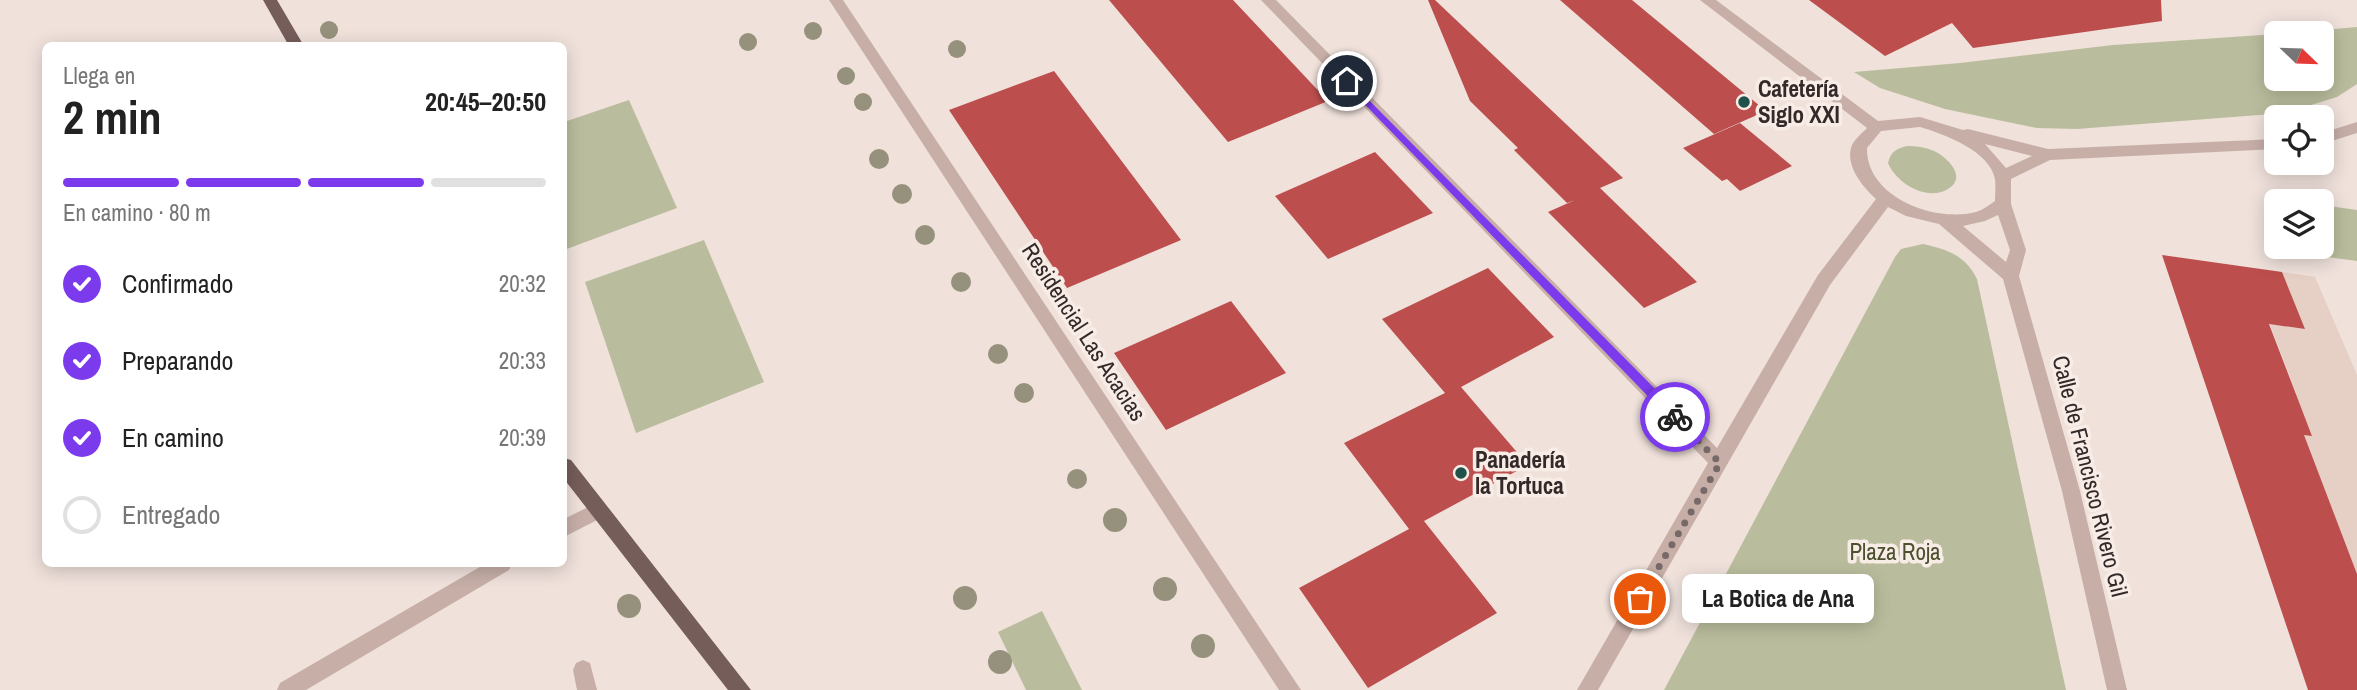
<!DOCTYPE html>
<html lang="es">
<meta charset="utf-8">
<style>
:root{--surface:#fff;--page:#f2f2f2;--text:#222;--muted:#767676;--line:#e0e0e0;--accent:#7c3aed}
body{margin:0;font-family:"Archivo Narrow",sans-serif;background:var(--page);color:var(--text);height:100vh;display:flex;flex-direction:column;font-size:26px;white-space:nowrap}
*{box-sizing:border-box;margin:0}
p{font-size:23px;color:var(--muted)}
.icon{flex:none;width:38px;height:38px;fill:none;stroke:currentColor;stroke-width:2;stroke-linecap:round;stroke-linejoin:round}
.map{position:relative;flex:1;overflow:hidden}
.side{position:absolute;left:42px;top:42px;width:525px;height:525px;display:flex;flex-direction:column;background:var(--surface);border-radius:10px;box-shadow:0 4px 18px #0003}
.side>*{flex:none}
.needle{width:46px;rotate:113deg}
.buttons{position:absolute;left:2264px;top:21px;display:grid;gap:14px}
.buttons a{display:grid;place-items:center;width:70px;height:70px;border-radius:10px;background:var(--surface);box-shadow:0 4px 18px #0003;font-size:35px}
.pin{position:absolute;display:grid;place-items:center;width:60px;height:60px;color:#fff;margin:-30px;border:4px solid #fff;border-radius:50%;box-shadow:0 2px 7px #0007}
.courier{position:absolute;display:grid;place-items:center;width:70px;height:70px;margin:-35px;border:5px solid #7c3aed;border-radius:50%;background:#fff;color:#222;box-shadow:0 2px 9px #0007}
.bubble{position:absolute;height:49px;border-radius:10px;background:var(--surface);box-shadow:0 4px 18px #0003;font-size:23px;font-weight:700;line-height:49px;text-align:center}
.head em{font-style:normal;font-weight:700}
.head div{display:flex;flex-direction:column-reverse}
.head{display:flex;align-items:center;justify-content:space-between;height:119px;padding:0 21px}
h1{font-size:46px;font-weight:700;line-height:52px}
.bar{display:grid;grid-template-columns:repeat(4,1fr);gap:10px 7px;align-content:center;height:84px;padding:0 21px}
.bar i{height:9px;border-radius:5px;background:var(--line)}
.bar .active{background:var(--accent)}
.bar p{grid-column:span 4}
ol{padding:0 21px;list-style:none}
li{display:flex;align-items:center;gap:21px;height:77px}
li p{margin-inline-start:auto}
li .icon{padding:7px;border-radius:50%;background:var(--accent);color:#fff;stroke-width:4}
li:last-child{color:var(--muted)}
li i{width:38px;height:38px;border:4px solid var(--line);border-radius:50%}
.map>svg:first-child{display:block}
</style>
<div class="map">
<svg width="2357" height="690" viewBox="0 0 2357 690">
<rect width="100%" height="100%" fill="#f0e1db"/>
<!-- green -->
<path fill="#babd9d" d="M2357,27V84L2337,97L2285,113L2077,129L2037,128L1945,109L1880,88L1854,72L1960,63L2113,45L2277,34V79H2322V33H2288Z
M629,100L677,208L564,250V122Z
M1907,146C1916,146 1925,147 1934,151C1947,157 1968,177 1948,189C1927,202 1896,183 1888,163C1891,151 1896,149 1907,146Z
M2322,205L2357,210V261L2312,255L2308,247H2322Z
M704,240L764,382L636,433L585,282Z
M1923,244C1947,249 1966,256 1977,279L2066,690H1664L1895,257L1901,249Z
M1042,611L1082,690H1026L998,632Z"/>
<!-- plaza -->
<path fill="#e6cfc4" d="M2282,272L2315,277L2357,375V574L2303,435H2312L2301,408L2293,406L2296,393L2270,324L2305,329Z"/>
<!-- building -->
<path fill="#bc4e4d" d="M1109,0H1233L1328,101L1228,142Z
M1428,0H1435L1623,178L1600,188L1697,282L1644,308L1548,212L1575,200L1567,203L1514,150L1518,148L1470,101Z
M1560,0H1632L1766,111L1714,134Z
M1809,0H2161L2162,21L1973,48L1952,23L1885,56Z
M1054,71L1181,240L1067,288L949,110Z
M1740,123L1792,166L1740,191L1727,179L1722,181L1683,148Z
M1375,152L1433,213L1328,259L1275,196Z
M2162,255L2282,272L2305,329L2269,324L2312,436L2304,435L2357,574V690H2308Z
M1488,268L1554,337L1461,387L1528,465L1424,521L1497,613L1368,688L1299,588L1409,529L1344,443L1445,393L1382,319Z
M1231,301L1286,373L1166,430L1114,353Z"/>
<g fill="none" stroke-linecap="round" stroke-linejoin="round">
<!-- minor -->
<path fill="#c7afa8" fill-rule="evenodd" d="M829,0H843L1301,690H1279Z
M1261,0H1276L1717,448L1818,275L1876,199C1863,187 1844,165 1852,145C1855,139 1862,133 1867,128L1700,0H1716L1878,121L1920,117L1963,130L1968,129L2048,149L2277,139V149L2050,160L2011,179V204L2026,250L2019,276L2080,491L2127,690H2107L2062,491L2003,279L1939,224L1906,216L1888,207L1830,285L1598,690H1577L1708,463ZM1920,127C1944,134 1990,151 1995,179C1996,186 1995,194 1995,201C1989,205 1983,210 1976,212C1934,223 1866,197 1867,148L1881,131ZM1985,144L2032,156L2006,168ZM1998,215L2010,250L2006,262L1963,226L1985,221Z
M2357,122V133L2322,144V133Z
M598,502L605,504L608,510L605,516L564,537V519Z
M485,564H512L509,570L306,690H277L280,683Z
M583,660L590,663L597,690H577L573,670L576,663Z"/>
<!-- major -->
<path fill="#755d5a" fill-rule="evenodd" d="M263,0H277L304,46H289Z
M564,458L571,460L751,690H728L564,479Z"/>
</g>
<!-- trees -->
<g fill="#96917c">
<circle cx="329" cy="30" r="9"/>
<circle cx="813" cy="31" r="9"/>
<circle cx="748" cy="42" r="9"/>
<circle cx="957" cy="49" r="9"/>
<circle cx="846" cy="76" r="9"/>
<circle cx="863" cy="102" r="9"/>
<circle cx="879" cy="159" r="10"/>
<circle cx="902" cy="194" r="10"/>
<circle cx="925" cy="235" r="10"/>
<circle cx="961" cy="282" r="10"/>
<circle cx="998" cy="354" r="10"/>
<circle cx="1024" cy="393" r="10"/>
<circle cx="1077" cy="479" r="10"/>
<circle cx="1115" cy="520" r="12"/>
<circle cx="1165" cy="589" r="12"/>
<circle cx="965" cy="598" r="12"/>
<circle cx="629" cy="606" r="12"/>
<circle cx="1203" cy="646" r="12"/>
<circle cx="1000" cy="662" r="12"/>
</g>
<!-- route -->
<path fill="#7c3aed" d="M1347,78L1679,413V420H1671L1344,83L1342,81Z"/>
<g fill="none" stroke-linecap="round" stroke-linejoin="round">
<!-- done -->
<path stroke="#766967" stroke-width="7" stroke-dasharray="0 12.6" d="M1640,599L1720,463L1675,417"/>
</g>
<!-- markers -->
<g fill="#21524a" stroke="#f8ece7" stroke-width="2.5">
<circle cx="1744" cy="102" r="7"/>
<circle cx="1461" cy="473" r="7"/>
</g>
<g text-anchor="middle" stroke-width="7" stroke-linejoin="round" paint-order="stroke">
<!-- poi labels -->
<g font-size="23" font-weight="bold" fill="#342928" stroke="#f8ece7" text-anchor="start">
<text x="1758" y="97">Cafetería<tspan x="1758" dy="26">Siglo XXI</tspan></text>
<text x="1475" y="468">Panadería<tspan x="1475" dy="26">la Tortuca</tspan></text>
</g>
<!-- street labels -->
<g font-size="23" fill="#342928" stroke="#f8ece7">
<text transform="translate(1084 332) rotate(57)" y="8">Residencial Las Acacias</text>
<text transform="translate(2090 476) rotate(76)" y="8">Calle de Francisco Rivero Gil</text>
</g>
<!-- park labels -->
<g font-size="23" fill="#4c502e" stroke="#f8ece7">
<text x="1895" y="560">Plaza Roja</text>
</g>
</g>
</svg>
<div class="buttons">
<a><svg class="needle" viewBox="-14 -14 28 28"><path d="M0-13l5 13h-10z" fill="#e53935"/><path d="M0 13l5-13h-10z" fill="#767676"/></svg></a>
<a><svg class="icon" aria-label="locate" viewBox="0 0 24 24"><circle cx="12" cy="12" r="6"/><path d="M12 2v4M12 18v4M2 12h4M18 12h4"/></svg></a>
<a><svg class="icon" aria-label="layers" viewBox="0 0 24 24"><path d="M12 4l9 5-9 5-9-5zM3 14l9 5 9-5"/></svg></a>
</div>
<div class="pin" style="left:1640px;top:599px;background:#ea580c"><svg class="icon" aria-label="bag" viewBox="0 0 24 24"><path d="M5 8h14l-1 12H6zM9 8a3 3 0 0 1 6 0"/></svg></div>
<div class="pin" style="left:1347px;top:81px;background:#1f2937"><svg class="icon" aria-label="home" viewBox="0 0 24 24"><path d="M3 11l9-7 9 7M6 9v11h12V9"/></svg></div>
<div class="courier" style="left:1675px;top:417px"><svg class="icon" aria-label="bike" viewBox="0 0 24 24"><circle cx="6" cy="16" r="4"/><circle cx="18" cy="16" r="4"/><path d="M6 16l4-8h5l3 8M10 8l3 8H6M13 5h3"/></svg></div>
<div class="bubble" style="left:1682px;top:574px;width:192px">La Botica de Ana</div>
<section class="side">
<div class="head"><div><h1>2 min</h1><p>Llega en</p></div><em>20:45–20:50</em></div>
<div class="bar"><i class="active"></i><i class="active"></i><i class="active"></i><i></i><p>En camino · 80 m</p></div>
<ol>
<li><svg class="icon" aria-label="check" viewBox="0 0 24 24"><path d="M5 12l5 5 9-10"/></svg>Confirmado<p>20:32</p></li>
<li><svg class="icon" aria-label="check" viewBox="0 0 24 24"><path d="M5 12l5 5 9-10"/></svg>Preparando<p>20:33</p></li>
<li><svg class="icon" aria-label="check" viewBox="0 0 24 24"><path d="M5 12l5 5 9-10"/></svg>En camino<p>20:39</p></li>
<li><i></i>Entregado</li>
</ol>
</section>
</div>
